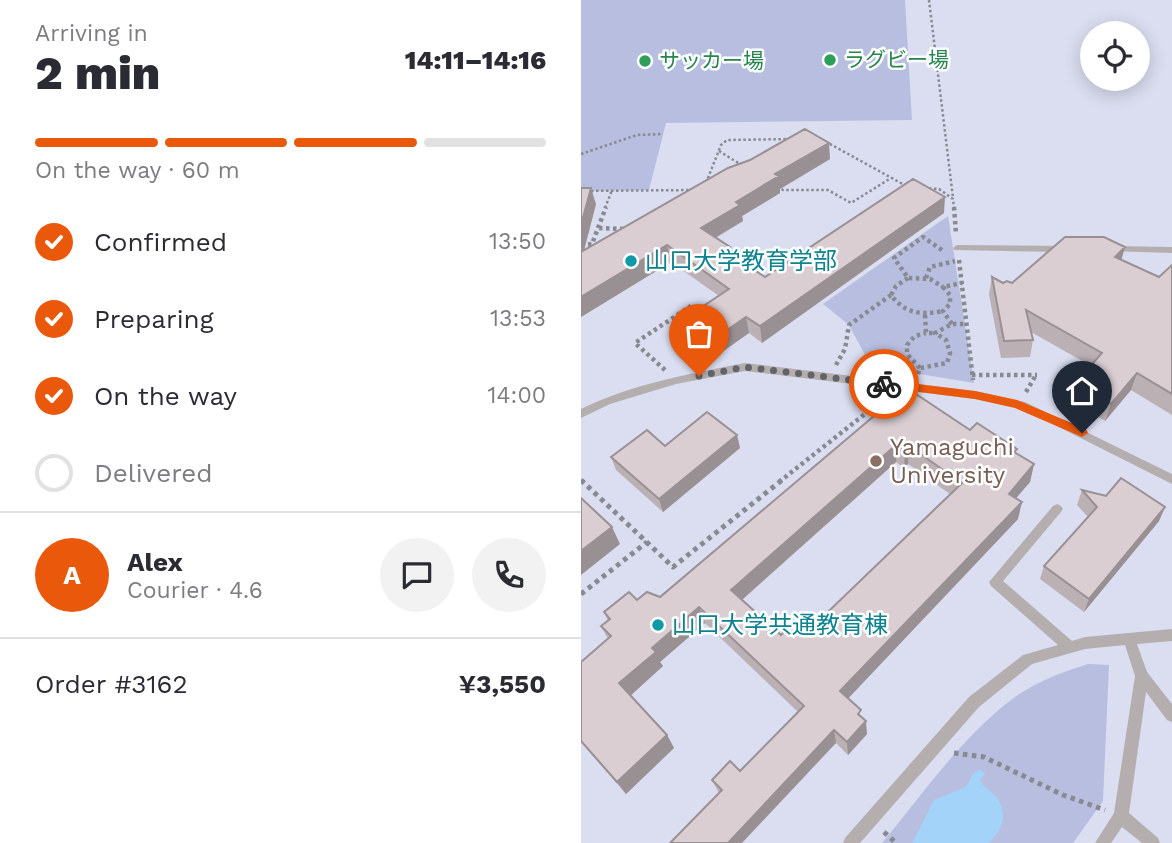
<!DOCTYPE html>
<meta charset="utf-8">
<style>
:root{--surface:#fff;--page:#f2f2f3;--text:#2b2b33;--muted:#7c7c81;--line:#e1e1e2;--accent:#ea580c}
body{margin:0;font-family:"Work Sans","Noto Sans JP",sans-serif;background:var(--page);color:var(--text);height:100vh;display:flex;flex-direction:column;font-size:26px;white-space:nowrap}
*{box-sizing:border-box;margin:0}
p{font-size:23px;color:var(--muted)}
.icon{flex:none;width:38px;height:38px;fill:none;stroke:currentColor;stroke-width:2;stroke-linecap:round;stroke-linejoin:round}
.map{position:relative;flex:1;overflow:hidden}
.sheet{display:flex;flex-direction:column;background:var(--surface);width:581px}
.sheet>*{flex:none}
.buttons{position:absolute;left:499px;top:21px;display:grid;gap:14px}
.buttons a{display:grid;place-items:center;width:70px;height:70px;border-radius:50%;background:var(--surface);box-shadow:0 4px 18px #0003;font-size:35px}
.pin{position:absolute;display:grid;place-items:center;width:60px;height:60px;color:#fff;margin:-72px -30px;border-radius:50% 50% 50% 0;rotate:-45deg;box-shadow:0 0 7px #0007}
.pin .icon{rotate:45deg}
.courier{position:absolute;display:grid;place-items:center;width:70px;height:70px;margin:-35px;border:5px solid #ea580c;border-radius:50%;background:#fff;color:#222;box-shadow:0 2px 9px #0007}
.head em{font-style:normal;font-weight:800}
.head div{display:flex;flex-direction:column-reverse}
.head{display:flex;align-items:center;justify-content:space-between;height:119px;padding:0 35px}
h1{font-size:46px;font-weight:800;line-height:52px}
.bar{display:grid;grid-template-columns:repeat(4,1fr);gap:10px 7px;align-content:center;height:84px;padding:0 35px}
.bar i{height:9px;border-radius:5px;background:var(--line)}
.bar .current{background:var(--accent)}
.bar p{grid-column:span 4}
.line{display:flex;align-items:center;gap:18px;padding:0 35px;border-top:2px solid var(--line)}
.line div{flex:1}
.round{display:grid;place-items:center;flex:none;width:74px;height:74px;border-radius:37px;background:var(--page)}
ol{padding:0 35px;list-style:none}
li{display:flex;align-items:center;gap:21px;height:77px}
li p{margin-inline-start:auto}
li .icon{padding:7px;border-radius:50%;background:var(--accent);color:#fff;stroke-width:4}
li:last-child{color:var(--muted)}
li i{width:38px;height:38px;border:4px solid var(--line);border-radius:50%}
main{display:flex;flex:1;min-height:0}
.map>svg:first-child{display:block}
</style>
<main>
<section class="sheet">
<div class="head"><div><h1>2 min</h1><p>Arriving in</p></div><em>14:11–14:16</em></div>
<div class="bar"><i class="current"></i><i class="current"></i><i class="current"></i><i></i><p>On the way · 60 m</p></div>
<ol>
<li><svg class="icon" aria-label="check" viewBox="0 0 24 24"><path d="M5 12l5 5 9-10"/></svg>Confirmed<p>13:50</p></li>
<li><svg class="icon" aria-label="check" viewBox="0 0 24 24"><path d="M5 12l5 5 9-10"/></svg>Preparing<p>13:53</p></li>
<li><svg class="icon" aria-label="check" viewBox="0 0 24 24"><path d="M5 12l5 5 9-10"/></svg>On the way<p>14:00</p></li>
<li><i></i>Delivered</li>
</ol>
<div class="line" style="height:126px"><b class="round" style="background:var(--accent);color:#fff">A</b><div><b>Alex</b><p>Courier · 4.6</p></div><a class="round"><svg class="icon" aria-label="chat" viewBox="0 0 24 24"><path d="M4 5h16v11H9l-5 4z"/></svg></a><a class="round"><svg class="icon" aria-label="phone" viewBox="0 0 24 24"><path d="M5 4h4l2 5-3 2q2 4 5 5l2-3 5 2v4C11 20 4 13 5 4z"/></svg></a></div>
<div class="line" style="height:91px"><div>Order #3162</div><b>¥3,550</b></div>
</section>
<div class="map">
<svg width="591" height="843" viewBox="0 0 591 843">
<rect width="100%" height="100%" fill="#e9ebf6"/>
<!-- built -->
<path fill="#dadef0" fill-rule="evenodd" d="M0,0H591V843H0ZM511,33H556V79H511Z"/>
<!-- green -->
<path fill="#b8bedf" d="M0,0H324L331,120L85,123L68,190L0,191Z
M367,216L393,383L290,366L268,325L242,304Z
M507,664L528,665L522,801L492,843H301C342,794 379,739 430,700C452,683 481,672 507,664Z"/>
<!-- water -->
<path fill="#a3d3f8" d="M399,769L404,774L399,779C402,787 405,787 410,792C429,808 424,829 407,843H331L353,800L385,787L392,774Z"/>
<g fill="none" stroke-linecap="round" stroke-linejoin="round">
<!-- path-far2 -->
<path stroke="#888a91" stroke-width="2.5" stroke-dasharray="2.5 2.5" stroke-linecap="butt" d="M348,0L372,198
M240,139L327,187
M138,151L162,166
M0,154L56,135L82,134
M125,183L140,145L146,140L211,139
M196,187L202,190H247L270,203L310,178
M343,188L358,189L372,199L373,208
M0,191L112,190
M24,208L31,190"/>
<!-- path-far1 -->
<path stroke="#888a91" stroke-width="4.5" stroke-dasharray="3.5 3.5" stroke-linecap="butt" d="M373,207L375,234
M18,228L43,229
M0,245L11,244L25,207
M361,250L342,237L313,258L327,278L349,279L362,287
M378,260L392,380
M327,278L315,286L310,295C324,314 340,315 362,311
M345,278L349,267L374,261
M344,315L345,333H354
M371,324L362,311L369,304V295L362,287L381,283
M255,365L264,349L268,325L310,295
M339,368L326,354V345L334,336L345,333
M84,370L54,343L110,306
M337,374L339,368L366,363L369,353L365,340L354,333L371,324H385
M391,375H456
M445,392L455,375
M0,480L2,482
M198,482L294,406L299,397"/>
<!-- path -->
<path stroke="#888a91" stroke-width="5" stroke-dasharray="4.5 4.5" stroke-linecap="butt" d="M0,480L92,567L201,480
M0,594L66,542
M373,753L403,757L482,795L524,810
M303,832L315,843"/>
<!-- lane -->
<path fill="#b4aeaf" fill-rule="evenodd" d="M376,245L483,246L487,249L483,252L373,250L372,248Z
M531,246L591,247V253L528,251L527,249Z
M164,363L394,391L444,402L591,474V484L442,409L394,399L164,371L95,384L29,404L0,418V409C51,384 108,374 164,363Z
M476,504L480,506L482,509L480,512L422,581L491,641L504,637L591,629V641L556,644L566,672L591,704V722L586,720L565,692L548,813L577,838L579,843H561L541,827L530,843H514L533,813L554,676L544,645L504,649L451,664L398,707L279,843H262L264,838L388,697L442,655L477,645L410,586L408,582L472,506Z"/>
</g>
<!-- wall -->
<path fill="#bbb1b5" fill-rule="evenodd" d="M249,159L199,189V193L161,216L162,221L135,238L150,254L184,277L363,213L181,343L168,333L124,364L97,342L92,326L138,296L90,262L0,317V188L15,204L3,250Z
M540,260L578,277L591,265V415L550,390L524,421L489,401L493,384L510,366L450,332L452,340L449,357L420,358L408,294L411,277L422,283H431Z
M326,388L389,430L435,453L453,464L449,482L435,498L437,519L267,698L280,717L286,734L267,755L255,743L138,793L131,780L159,771L217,712L124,623L79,662L82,666L49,695L86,735L93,748L45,794L0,742V662L27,639L20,626L27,621L23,612L56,600L79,597ZM315,462L323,468L327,464L369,494L224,634L200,635L161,600Z
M156,435L159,448L82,512L35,470L30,457L84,446Z
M501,490L584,507L578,521L503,612L459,579L463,566L507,517L496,505Z"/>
<!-- shaded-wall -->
<path fill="#999094" d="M248,143L249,159L199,189V193L161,216L162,221L123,244L120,228L194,174Z
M10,188L15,204L0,262V225Z
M364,197L363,213L181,343L179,326Z
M86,245L90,262L0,317V297Z
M544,247L539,265L534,257Z
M165,317L168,333L124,364L120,348Z
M556,373L550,390L524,421L530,404Z
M156,435L159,448L82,512L78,499Z
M316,444L315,462L154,606L150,590Z
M328,446L327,464L323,468L324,450Z
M453,464L449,482L424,511L428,494Z
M441,502L437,519L261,705L259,691Z
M584,507L578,521L503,612L508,599Z
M31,527L39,544L0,575V551Z
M118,607L124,623L79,662L82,666L47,698L38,683L71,648Z
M285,721L286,734L267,755L266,742Z
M253,730L255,743L161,843H147Z
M86,735L93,748L45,794L36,782Z"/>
<!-- building -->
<path fill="#daced3" stroke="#999094" stroke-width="2" fill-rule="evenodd" d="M224,129L248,143L194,174L198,176L155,202L159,205L120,228L149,247L143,250L184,277L332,179L364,197L179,326L165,317L120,348L92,326L148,289L86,245L0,297V252L147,168L169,160Z
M0,188H10L0,225Z
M484,237H523L544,247L534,257L578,277L591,265V394L556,373L530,404L493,384L521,353L445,310L452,340L423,341L411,277L422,283L426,281L431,283Z
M326,388L389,430L396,423L436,449L433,452L453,464L428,494L441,502L259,691L280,710L277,714L285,721L266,742L253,730L147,843H89L141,790L131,780L149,761L159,771L223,706L118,607L71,648L75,652L38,683L86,735L36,782L0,741V662L30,636L20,626L29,619L23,612L48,592L56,600L66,592L79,597ZM316,444L324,450L328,446L381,483L224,634L212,623L200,635L150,590Z
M126,412L156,435L78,499L30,457L66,430L84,446Z
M540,478L584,507L508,599L463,566L516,507L501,490L525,496Z
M0,498L31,527L0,551Z"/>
<!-- route -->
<path fill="#ea580c" d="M303,380L394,391L436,400L505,429L507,433L501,437L434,408L394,399L299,387L297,384Z"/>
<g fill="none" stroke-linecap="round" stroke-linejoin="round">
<!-- done -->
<path stroke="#63646a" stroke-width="7" stroke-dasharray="0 12.6" d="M118,376L164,367L303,384"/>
</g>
<!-- markers -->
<g fill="#2e9e5b" stroke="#fff" stroke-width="2.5">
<circle cx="249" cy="60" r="7"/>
<circle cx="64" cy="61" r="7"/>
</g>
<g fill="#0f9aa8" stroke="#fff" stroke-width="2.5">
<circle cx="50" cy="261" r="7"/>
<circle cx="77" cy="625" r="7"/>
</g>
<circle fill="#8d6e63" stroke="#fff" stroke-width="2.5" cx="295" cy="461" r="7"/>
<g text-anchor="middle" stroke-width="5" stroke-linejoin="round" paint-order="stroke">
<!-- far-leisure labels -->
<g font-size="21" fill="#27864d" stroke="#fff" text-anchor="start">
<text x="263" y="67">ラグビー場</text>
<text x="78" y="68">サッカー場</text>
</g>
<!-- culture labels -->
<g font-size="24" fill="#0d838f" stroke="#fff" text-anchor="start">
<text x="64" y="269">山口大学教育学部</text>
<text x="91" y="633">山口大学共通教育棟</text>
</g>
<!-- education labels -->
<g font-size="24" fill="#785e54" stroke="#fff" text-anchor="start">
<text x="309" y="455">Yamaguchi<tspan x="309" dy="28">University</tspan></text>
</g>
</g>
</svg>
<div class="buttons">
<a><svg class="icon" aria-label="locate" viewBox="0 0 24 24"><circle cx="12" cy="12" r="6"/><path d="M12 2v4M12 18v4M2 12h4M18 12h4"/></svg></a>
</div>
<div class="pin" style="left:118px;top:376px;background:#ea580c"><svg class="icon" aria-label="bag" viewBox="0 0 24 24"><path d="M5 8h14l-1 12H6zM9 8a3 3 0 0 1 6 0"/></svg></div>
<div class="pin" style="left:501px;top:433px;background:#1f2937"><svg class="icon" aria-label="home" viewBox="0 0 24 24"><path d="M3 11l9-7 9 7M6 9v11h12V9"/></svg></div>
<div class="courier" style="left:303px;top:384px"><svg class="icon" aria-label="bike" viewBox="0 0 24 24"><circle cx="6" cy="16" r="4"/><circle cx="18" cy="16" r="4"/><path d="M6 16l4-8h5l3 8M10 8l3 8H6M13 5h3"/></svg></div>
</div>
</main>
